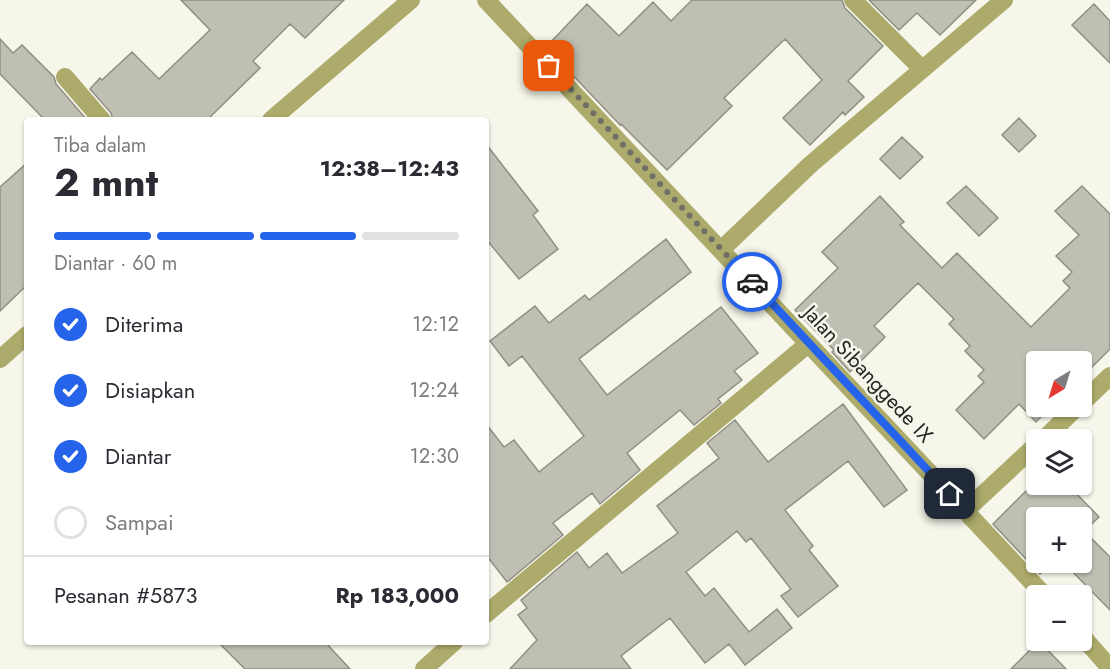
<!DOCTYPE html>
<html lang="id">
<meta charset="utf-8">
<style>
:root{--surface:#fff;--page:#f7f7f7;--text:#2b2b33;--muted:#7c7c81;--line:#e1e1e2;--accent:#2563eb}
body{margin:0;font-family:Jost,sans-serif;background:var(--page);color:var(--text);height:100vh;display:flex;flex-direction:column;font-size:22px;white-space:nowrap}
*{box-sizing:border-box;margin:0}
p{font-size:20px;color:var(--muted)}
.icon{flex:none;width:33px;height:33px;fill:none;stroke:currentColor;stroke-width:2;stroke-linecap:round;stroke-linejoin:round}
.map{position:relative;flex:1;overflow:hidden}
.drawer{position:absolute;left:24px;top:117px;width:465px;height:528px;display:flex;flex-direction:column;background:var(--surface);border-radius:6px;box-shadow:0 2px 4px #0004}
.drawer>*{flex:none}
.needle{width:39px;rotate:218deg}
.buttons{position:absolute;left:1026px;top:351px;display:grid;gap:12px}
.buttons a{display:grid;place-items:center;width:66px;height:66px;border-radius:6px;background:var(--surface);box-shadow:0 2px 4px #0004;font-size:30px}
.pin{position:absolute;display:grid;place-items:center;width:51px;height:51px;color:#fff;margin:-26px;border-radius:12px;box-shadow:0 3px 9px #0006}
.courier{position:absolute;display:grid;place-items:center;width:60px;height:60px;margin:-30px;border:4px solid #2563eb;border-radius:50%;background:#fff;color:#222;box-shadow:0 2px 8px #0007}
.headline em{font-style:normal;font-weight:700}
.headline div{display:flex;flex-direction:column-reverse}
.headline{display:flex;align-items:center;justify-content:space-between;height:102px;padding:0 30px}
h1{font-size:39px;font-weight:700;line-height:45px}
.bar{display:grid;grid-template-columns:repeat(4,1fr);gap:9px 6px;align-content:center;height:72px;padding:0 30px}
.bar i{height:8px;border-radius:4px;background:var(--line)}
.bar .current{background:var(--accent)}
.bar p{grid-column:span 4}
.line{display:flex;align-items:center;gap:15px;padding:0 30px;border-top:2px solid var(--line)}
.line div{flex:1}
ol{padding:0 30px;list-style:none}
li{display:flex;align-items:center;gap:18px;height:66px}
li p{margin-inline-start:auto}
li .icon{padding:6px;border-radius:50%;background:var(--accent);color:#fff;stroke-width:4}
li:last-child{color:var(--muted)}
li i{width:33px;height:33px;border:3px solid var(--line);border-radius:50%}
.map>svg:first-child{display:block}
</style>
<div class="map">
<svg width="1110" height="669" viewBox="0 0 1110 669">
<rect width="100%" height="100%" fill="#f6f6ea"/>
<!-- building -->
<path fill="#bfbfb3" stroke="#8f8f84" stroke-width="1.5" d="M181,0H344L305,38L290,24L253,61L260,68L207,120H113L111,113L90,89L100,78L102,80L132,52L159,79L210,30Z
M692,0H842L845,8L883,46L848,81L864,97L845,115L843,112L810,145L783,118L822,80L785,39L724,98L732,106L667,170L621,124L620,125L546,47L587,4L619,36L653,2L671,21Z
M869,0H976L940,35L917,13L899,30Z
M1094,4L1110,21V63L1072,25Z
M0,39L13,53L22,45L54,77L56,84L87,120H45L0,74Z
M1019,118L1036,136L1019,152L1002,135Z
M902,137L923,157L900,179L880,159Z
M486,144L538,211L533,215L558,249L519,279L486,239Z
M27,163V285L0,311V187Z
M966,186L998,218L979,236L947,203Z
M1082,186L1110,214V349L1082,377V362H1036V406H1052L1036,422L1019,404L984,439L956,410L984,382L978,376L984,370L965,351L970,346L949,324L954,319L918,283L874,326L885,337L850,372L832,352L834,350L795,310L838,268L822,252L880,196L904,222L900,225L942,268L957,253L1031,327L1070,288L1063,281L1072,272L1056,256L1079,235L1055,211Z
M666,239L691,272L579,359L607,395L721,307L758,353L734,371L742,380L718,399L721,403L694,425L680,410L627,453L640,470L600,504L592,493L553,523L563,535L507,582L486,555V424L504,447L514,440L539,472L584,436L522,356L509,366L490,341L535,306L549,323L585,295L589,300Z
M843,404L907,490L884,507L848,461L785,510L813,546L809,550L838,586L798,617L781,596L791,589L751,538L746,542L737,531L686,572L705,596L714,588L749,632L777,609L792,628L745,665L729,644L705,663L670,618L621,656L631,669H510L537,640L518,615L527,608L521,600L577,552L589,568L607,553L622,573L678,533L657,506L719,458L707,443L735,420L768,462Z
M1033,484H1067L1099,517L1084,531L1110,557V610L1063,562H1082V518H1036V562H1052L1040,574L993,524Z
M1039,641L1066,669H1011Z
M218,642H325L350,669H245Z"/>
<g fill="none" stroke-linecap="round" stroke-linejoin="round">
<!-- street -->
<path stroke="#acab6b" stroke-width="18" d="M486,0L1045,596
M853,0L921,68
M65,77L102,120
M271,120L411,0
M722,249L811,164L1004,0
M0,359L27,335
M1082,403L1110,376
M1043,440L1078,406
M966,510L1036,445
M486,614L808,344
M1082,636L1110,668
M424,669L454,642"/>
</g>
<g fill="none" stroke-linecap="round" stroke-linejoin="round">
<!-- done -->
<path stroke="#6f6f68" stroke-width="6" stroke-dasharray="0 10.8" d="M549,66L752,282"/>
<!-- route -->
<path stroke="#2563eb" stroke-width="8" d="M752,282L950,494"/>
</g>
<g text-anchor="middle" stroke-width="5" stroke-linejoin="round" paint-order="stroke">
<!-- street labels -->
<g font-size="21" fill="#262722" stroke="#f6f6ea">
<text transform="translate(868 374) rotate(47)" y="7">Jalan Sibanggede IX</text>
</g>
</g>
</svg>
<div class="buttons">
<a><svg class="needle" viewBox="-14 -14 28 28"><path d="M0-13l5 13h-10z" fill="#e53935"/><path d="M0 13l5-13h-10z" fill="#7c7c81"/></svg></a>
<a><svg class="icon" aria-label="layers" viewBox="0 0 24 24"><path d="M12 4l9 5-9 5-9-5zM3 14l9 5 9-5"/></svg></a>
<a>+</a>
<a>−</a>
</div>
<div class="pin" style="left:549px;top:66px;background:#ea580c"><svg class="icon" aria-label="bag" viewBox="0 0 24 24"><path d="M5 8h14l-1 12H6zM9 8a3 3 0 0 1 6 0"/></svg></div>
<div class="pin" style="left:950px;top:494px;background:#1f2937"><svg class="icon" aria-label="home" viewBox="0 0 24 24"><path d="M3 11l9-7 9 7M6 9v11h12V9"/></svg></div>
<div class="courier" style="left:752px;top:282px"><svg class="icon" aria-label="car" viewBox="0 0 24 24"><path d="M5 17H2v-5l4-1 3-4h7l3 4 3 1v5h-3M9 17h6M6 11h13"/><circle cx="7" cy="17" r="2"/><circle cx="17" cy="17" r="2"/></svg></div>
<section class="drawer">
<div class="headline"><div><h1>2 mnt</h1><p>Tiba dalam</p></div><em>12:38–12:43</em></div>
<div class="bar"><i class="current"></i><i class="current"></i><i class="current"></i><i></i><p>Diantar · 60 m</p></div>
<ol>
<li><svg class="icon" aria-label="check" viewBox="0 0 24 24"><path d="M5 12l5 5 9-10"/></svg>Diterima<p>12:12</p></li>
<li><svg class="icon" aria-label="check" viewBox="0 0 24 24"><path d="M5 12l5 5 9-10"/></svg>Disiapkan<p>12:24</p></li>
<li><svg class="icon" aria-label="check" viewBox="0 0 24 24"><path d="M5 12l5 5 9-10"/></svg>Diantar<p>12:30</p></li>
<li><i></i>Sampai</li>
</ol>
<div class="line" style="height:78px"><div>Pesanan #5873</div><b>Rp 183,000</b></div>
</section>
</div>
